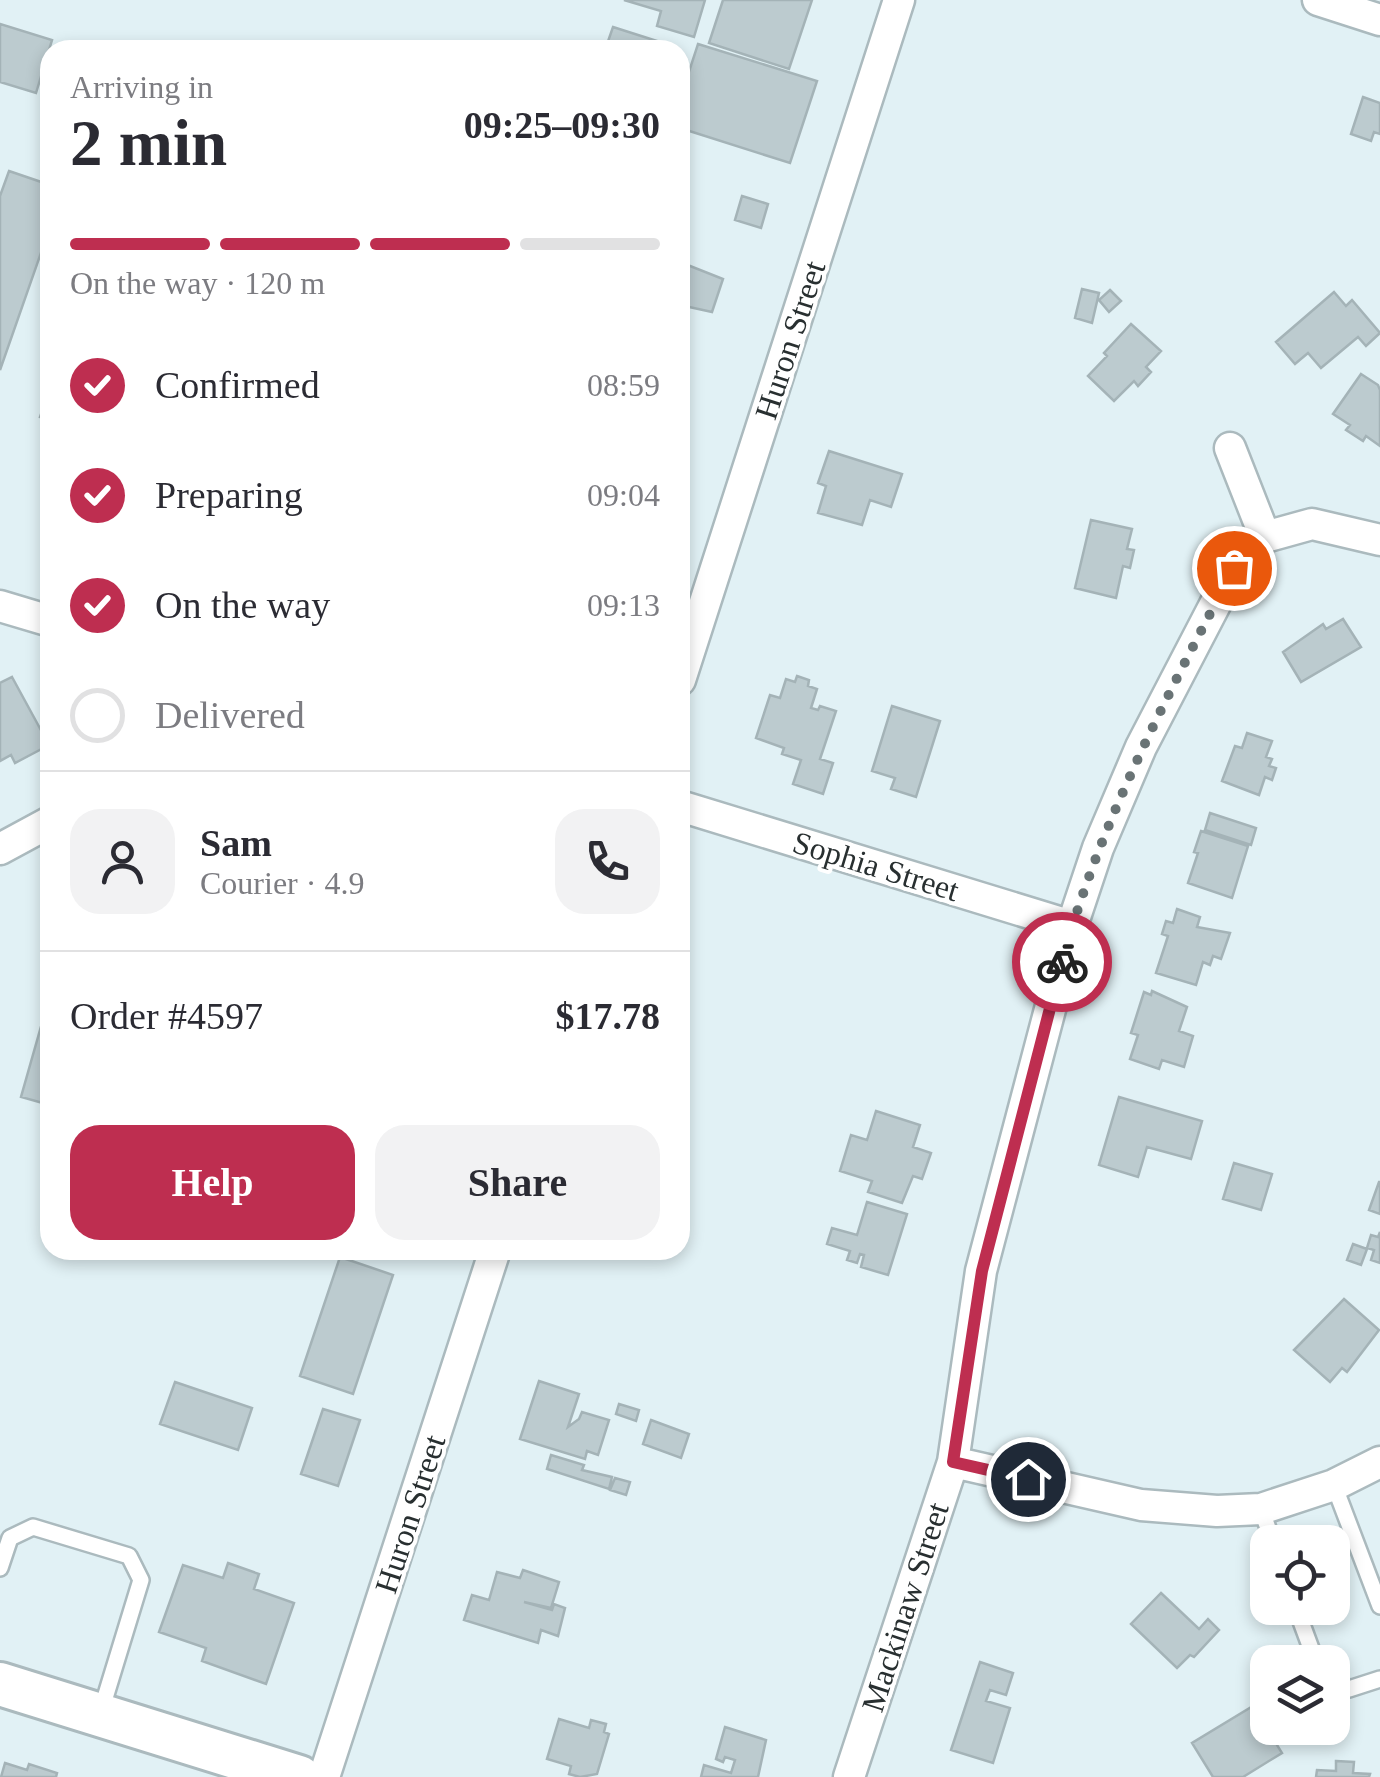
<!DOCTYPE html>
<meta charset="utf-8">
<style>
:root{--surface:#fff;--page:#f2f2f3;--text:#2b2b33;--muted:#7c7c81;--line:#e1e1e2;--accent:#be2e50}
body{margin:0;font-family:Georgia,serif;background:var(--page);color:var(--text);height:100vh;display:flex;flex-direction:column;font-size:38px;white-space:nowrap}
*{box-sizing:border-box;margin:0}
p{font-size:32px;color:var(--muted)}
.icon{flex:none;width:55px;height:55px;fill:none;stroke:currentColor;stroke-width:2;stroke-linecap:round;stroke-linejoin:round}
.map{position:relative;flex:1;overflow:hidden}
.sheet{position:absolute;left:40px;top:40px;width:650px;height:1220px;display:flex;flex-direction:column;background:var(--surface);border-radius:30px;box-shadow:0 5px 15px #0003}
.sheet>*{flex:none}
.buttons{position:absolute;left:1250px;top:1525px;display:grid;gap:20px}
.buttons a{display:grid;place-items:center;width:100px;height:100px;border-radius:20px;background:var(--surface);box-shadow:0 5px 15px #0003;font-size:50px}
.pin{position:absolute;display:grid;place-items:center;width:85px;height:85px;color:#fff;margin:-42px;border:5px solid #fff;border-radius:50%;box-shadow:0 2px 10px #0007}
.courier{position:absolute;display:grid;place-items:center;width:100px;height:100px;margin:-50px;border:8px solid #be2e50;border-radius:50%;background:#fff;color:#222;box-shadow:0 2px 12px #0007}
.headline em{font-style:normal;font-weight:600}
.headline div{display:flex;flex-direction:column-reverse}
.headline{display:flex;align-items:center;justify-content:space-between;height:170px;padding:0 30px}
h1{font-size:65px;font-weight:600;line-height:75px}
.bar{display:grid;grid-template-columns:repeat(4,1fr);gap:15px 10px;align-content:center;height:120px;padding:0 30px}
.bar i{height:12px;border-radius:8px;background:var(--line)}
.bar .active{background:var(--accent)}
.bar p{grid-column:span 4}
.line{display:flex;align-items:center;gap:25px;padding:0 30px;border-top:2px solid var(--line)}
.line div{flex:1}
.round{display:grid;place-items:center;flex:none;width:105px;height:105px;border-radius:30px;background:var(--page)}
ol{padding:0 30px;list-style:none}
li{display:flex;align-items:center;gap:30px;height:110px}
li p{margin-inline-start:auto}
li .icon{padding:10px;border-radius:50%;background:var(--accent);color:#fff;stroke-width:4}
li:last-child{color:var(--muted)}
li i{width:55px;height:55px;border:5px solid var(--line);border-radius:50%}
.primary-button{display:flex;gap:20px;margin-top:auto;padding:20px 30px}
.primary-button a{flex:1;height:115px;border-radius:30px;background:var(--accent);color:#fff;font-size:40px;font-weight:600;line-height:115px;text-align:center}
.primary-button a+a{background:var(--page);color:var(--text)}
.map>svg:first-child{display:block}
</style>
<div class="map">
<svg width="1380" height="1777" viewBox="0 0 1380 1777">
<rect width="100%" height="100%" fill="#e1f1f5"/>
<!-- building -->
<path fill="#bccbcf" stroke="#a4b3b7" stroke-width="2.5" d="M624,0H705L694,37L657,26L661,11Z
M723,0H812L789,69L709,43Z
M0,24L52,40L36,93L0,82Z
M613,27L676,47L675,50H605Z
M698,44L817,81L790,163L680,128V79L686,81Z
M1363,97L1380,103V134L1374,132L1371,141L1351,134Z
M9,171L50,185V227L0,370V196Z
M742,196L768,204L761,228L735,220Z
M680,262L723,279L712,312L680,305Z
M1082,289L1099,293L1092,323L1075,318Z
M1110,290L1121,301L1109,312L1099,300Z
M1334,292L1346,306L1352,300L1380,333L1366,346L1358,337L1321,368L1308,353L1295,364L1276,342Z
M1131,324L1161,351L1146,367L1151,372L1138,386L1134,381L1114,401L1088,376L1107,356L1104,353Z
M1361,374L1378,385L1380,390V446L1366,436L1363,441L1346,430L1350,425L1333,414Z
M50,389V421L40,417Z
M829,451L902,474L891,507L870,500L862,525L818,513L826,486L818,483Z
M1091,520L1132,529L1127,549L1134,550L1130,568L1123,566L1116,598L1075,588Z
M1343,619L1361,647L1301,682L1283,652L1323,624L1326,629Z
M797,676L809,680L808,686L817,689L811,708L818,710L820,706L836,711L820,759L833,763L823,794L793,784L801,760L782,754L784,748L756,738L770,695L780,698L786,679L795,682Z
M12,677L49,745L15,763L11,755L0,761V683Z
M892,706L940,721L916,797L891,789L895,778L872,771Z
M1247,733L1272,741L1266,757L1272,759L1269,766L1276,768L1272,780L1265,777L1259,795L1222,781L1235,746L1242,748Z
M1210,813L1256,828L1251,845L1205,830Z
M1201,831L1248,846L1232,898L1188,883L1198,853L1194,852Z
M1177,909L1200,917L1197,927L1230,933L1221,959L1213,956L1210,965L1203,962L1196,985L1156,973L1168,936L1162,934L1166,921L1173,923Z
M1152,991L1187,1007L1179,1031L1193,1036L1184,1067L1162,1060L1159,1069L1130,1059L1138,1035L1131,1033L1144,992L1151,995Z
M42,1023L50,1025V1105L21,1097Z
M1119,1097L1202,1121L1191,1159L1147,1147L1138,1177L1099,1165Z
M876,1111L920,1125L913,1147L931,1153L922,1179L913,1176L902,1203L868,1192L872,1181L840,1171L851,1135L867,1140Z
M1234,1163L1272,1174L1261,1210L1223,1199Z
M1379,1182H1380V1214L1369,1210Z
M867,1202L907,1214L888,1275L861,1267L864,1255L860,1254L857,1263L847,1260L850,1251L827,1244L832,1228L857,1235Z
M1380,1232V1263L1371,1260L1374,1250L1367,1248L1371,1235L1378,1237Z
M1353,1244L1367,1249L1361,1265L1347,1260Z
M340,1257L393,1275L353,1394L300,1376Z
M1344,1299L1379,1330L1347,1372L1342,1368L1330,1382L1294,1350Z
M539,1381L579,1394L568,1427L579,1419L582,1412L609,1420L598,1455L587,1451L585,1459L520,1439Z
M175,1382L252,1408L238,1450L160,1424Z
M619,1404L639,1410L636,1421L616,1414Z
M323,1409L360,1420L338,1486L301,1474Z
M651,1420L689,1434L681,1458L643,1444Z
M551,1455L584,1465L582,1470L612,1477L609,1489L547,1469Z
M615,1478L630,1482L626,1495L610,1490Z
M228,1563L259,1574L254,1589L294,1603L266,1684L202,1661L206,1648L159,1632L183,1565L223,1578Z
M523,1570L559,1582L551,1608L524,1602L552,1610L554,1604L565,1608L558,1636L541,1630L538,1643L464,1620L472,1595L489,1600L497,1572L520,1578Z
M1161,1593L1199,1629L1208,1619L1219,1630L1194,1657L1190,1655L1177,1668L1131,1624Z
M980,1662L1013,1673L1006,1695L990,1690L986,1701L1010,1708L993,1763L951,1750Z
M1253,1706L1282,1753L1243,1777H1213L1192,1743Z
M559,1719L589,1728L591,1720L606,1724L604,1732L609,1734L597,1774L580,1777L569,1774L571,1766L547,1759Z
M725,1727L766,1740L758,1777H701L704,1765L731,1773L735,1760L725,1757L723,1762L716,1759Z
M1336,1761L1354,1762L1353,1773L1370,1774L1369,1777H1316L1317,1770L1336,1771Z
M5,1763L27,1770L29,1764L57,1773L56,1777H1Z"/>
<g fill="none" stroke-linecap="round" stroke-linejoin="round">
<!-- service casing -->
<g stroke="#abbabe" stroke-width="20">
<path id="service" d="M1334,1485L1380,1606
M1261,1509L1273,1542
M0,1568L10,1538L33,1527L129,1556L141,1580L101,1711
M1296,1608L1316,1662
M1332,1678L1349,1689L1380,1679"/>
</g>
<!-- minor casing -->
<g stroke="#abbabe" stroke-width="35">
<path id="minor" d="M1318,0L1380,20
M1230,448L1265,537
M0,606L50,621
M680,680L899,0
M680,806L1072,926
M0,849L50,822
M953,1462L1141,1505L1217,1511L1261,1509L1334,1485L1380,1462
M324,1777L495,1250
M849,1777L953,1462L981,1271L1072,926L1098,848L1141,747L1234,568L1265,537L1312,524L1380,540"/>
</g>
<!-- secondary casing -->
<g stroke="#abbabe" stroke-width="48">
<path id="secondary" d="M0,1684L299,1777"/>
</g>
<!-- service -->
<use href="#service" stroke="#fff" stroke-width="15"/>
<!-- minor -->
<use href="#minor" stroke="#fff" stroke-width="30"/>
<!-- secondary -->
<use href="#secondary" stroke="#fff" stroke-width="42"/>
</g>
<g fill="none" stroke-linecap="round" stroke-linejoin="round">
<!-- done -->
<path stroke="#697375" stroke-width="10" stroke-dasharray="0 18" d="M1062,962C1100,822 1167,696 1234,568"/>
<!-- route -->
<path stroke="#be2e50" stroke-width="12" d="M1028,1479L953,1462L982,1271L1062,962"/>
</g>
<g text-anchor="middle" stroke-width="8" stroke-linejoin="round" paint-order="stroke">
<!-- street labels -->
<g font-size="32" fill="#282f30" stroke="#fff">
<text transform="translate(790 340) rotate(-72)" y="11">Huron Street</text>
<text transform="translate(876 866) rotate(17)" y="11">Sophia Street</text>
<text transform="translate(410 1514) rotate(-72)" y="11">Huron Street</text>
<text transform="translate(905 1607) rotate(-72)" y="11">Mackinaw Street</text>
</g>
</g>
</svg>
<div class="buttons">
<a><svg class="icon" aria-label="locate" viewBox="0 0 24 24"><circle cx="12" cy="12" r="6"/><path d="M12 2v4M12 18v4M2 12h4M18 12h4"/></svg></a>
<a><svg class="icon" aria-label="layers" viewBox="0 0 24 24"><path d="M12 4l9 5-9 5-9-5zM3 14l9 5 9-5"/></svg></a>
</div>
<div class="pin" style="left:1234px;top:568px;background:#ea580c"><svg class="icon" aria-label="bag" viewBox="0 0 24 24"><path d="M5 8h14l-1 12H6zM9 8a3 3 0 0 1 6 0"/></svg></div>
<div class="pin" style="left:1028px;top:1479px;background:#1f2937"><svg class="icon" aria-label="home" viewBox="0 0 24 24"><path d="M3 11l9-7 9 7M6 9v11h12V9"/></svg></div>
<div class="courier" style="left:1062px;top:962px"><svg class="icon" aria-label="bike" viewBox="0 0 24 24"><circle cx="6" cy="16" r="4"/><circle cx="18" cy="16" r="4"/><path d="M6 16l4-8h5l3 8M10 8l3 8H6M13 5h3"/></svg></div>
<section class="sheet">
<div class="headline"><div><h1>2 min</h1><p>Arriving in</p></div><em>09:25–09:30</em></div>
<div class="bar"><i class="active"></i><i class="active"></i><i class="active"></i><i></i><p>On the way · 120 m</p></div>
<ol>
<li><svg class="icon" aria-label="check" viewBox="0 0 24 24"><path d="M5 12l5 5 9-10"/></svg>Confirmed<p>08:59</p></li>
<li><svg class="icon" aria-label="check" viewBox="0 0 24 24"><path d="M5 12l5 5 9-10"/></svg>Preparing<p>09:04</p></li>
<li><svg class="icon" aria-label="check" viewBox="0 0 24 24"><path d="M5 12l5 5 9-10"/></svg>On the way<p>09:13</p></li>
<li><i></i>Delivered</li>
</ol>
<div class="line" style="height:180px"><a class="round"><svg class="icon" aria-label="person" viewBox="0 0 24 24"><circle cx="12" cy="8" r="4"/><path d="M4 21q1-7 8-7t8 7"/></svg></a><div><b>Sam</b><p>Courier · 4.9</p></div><a class="round"><svg class="icon" aria-label="phone" viewBox="0 0 24 24"><path d="M5 4h4l2 5-3 2q2 4 5 5l2-3 5 2v4C11 20 4 13 5 4z"/></svg></a></div>
<div class="line" style="height:130px"><div>Order #4597</div><b>$17.78</b></div>
<div class="primary-button"><a>Help</a><a>Share</a></div>
</section>
</div>
